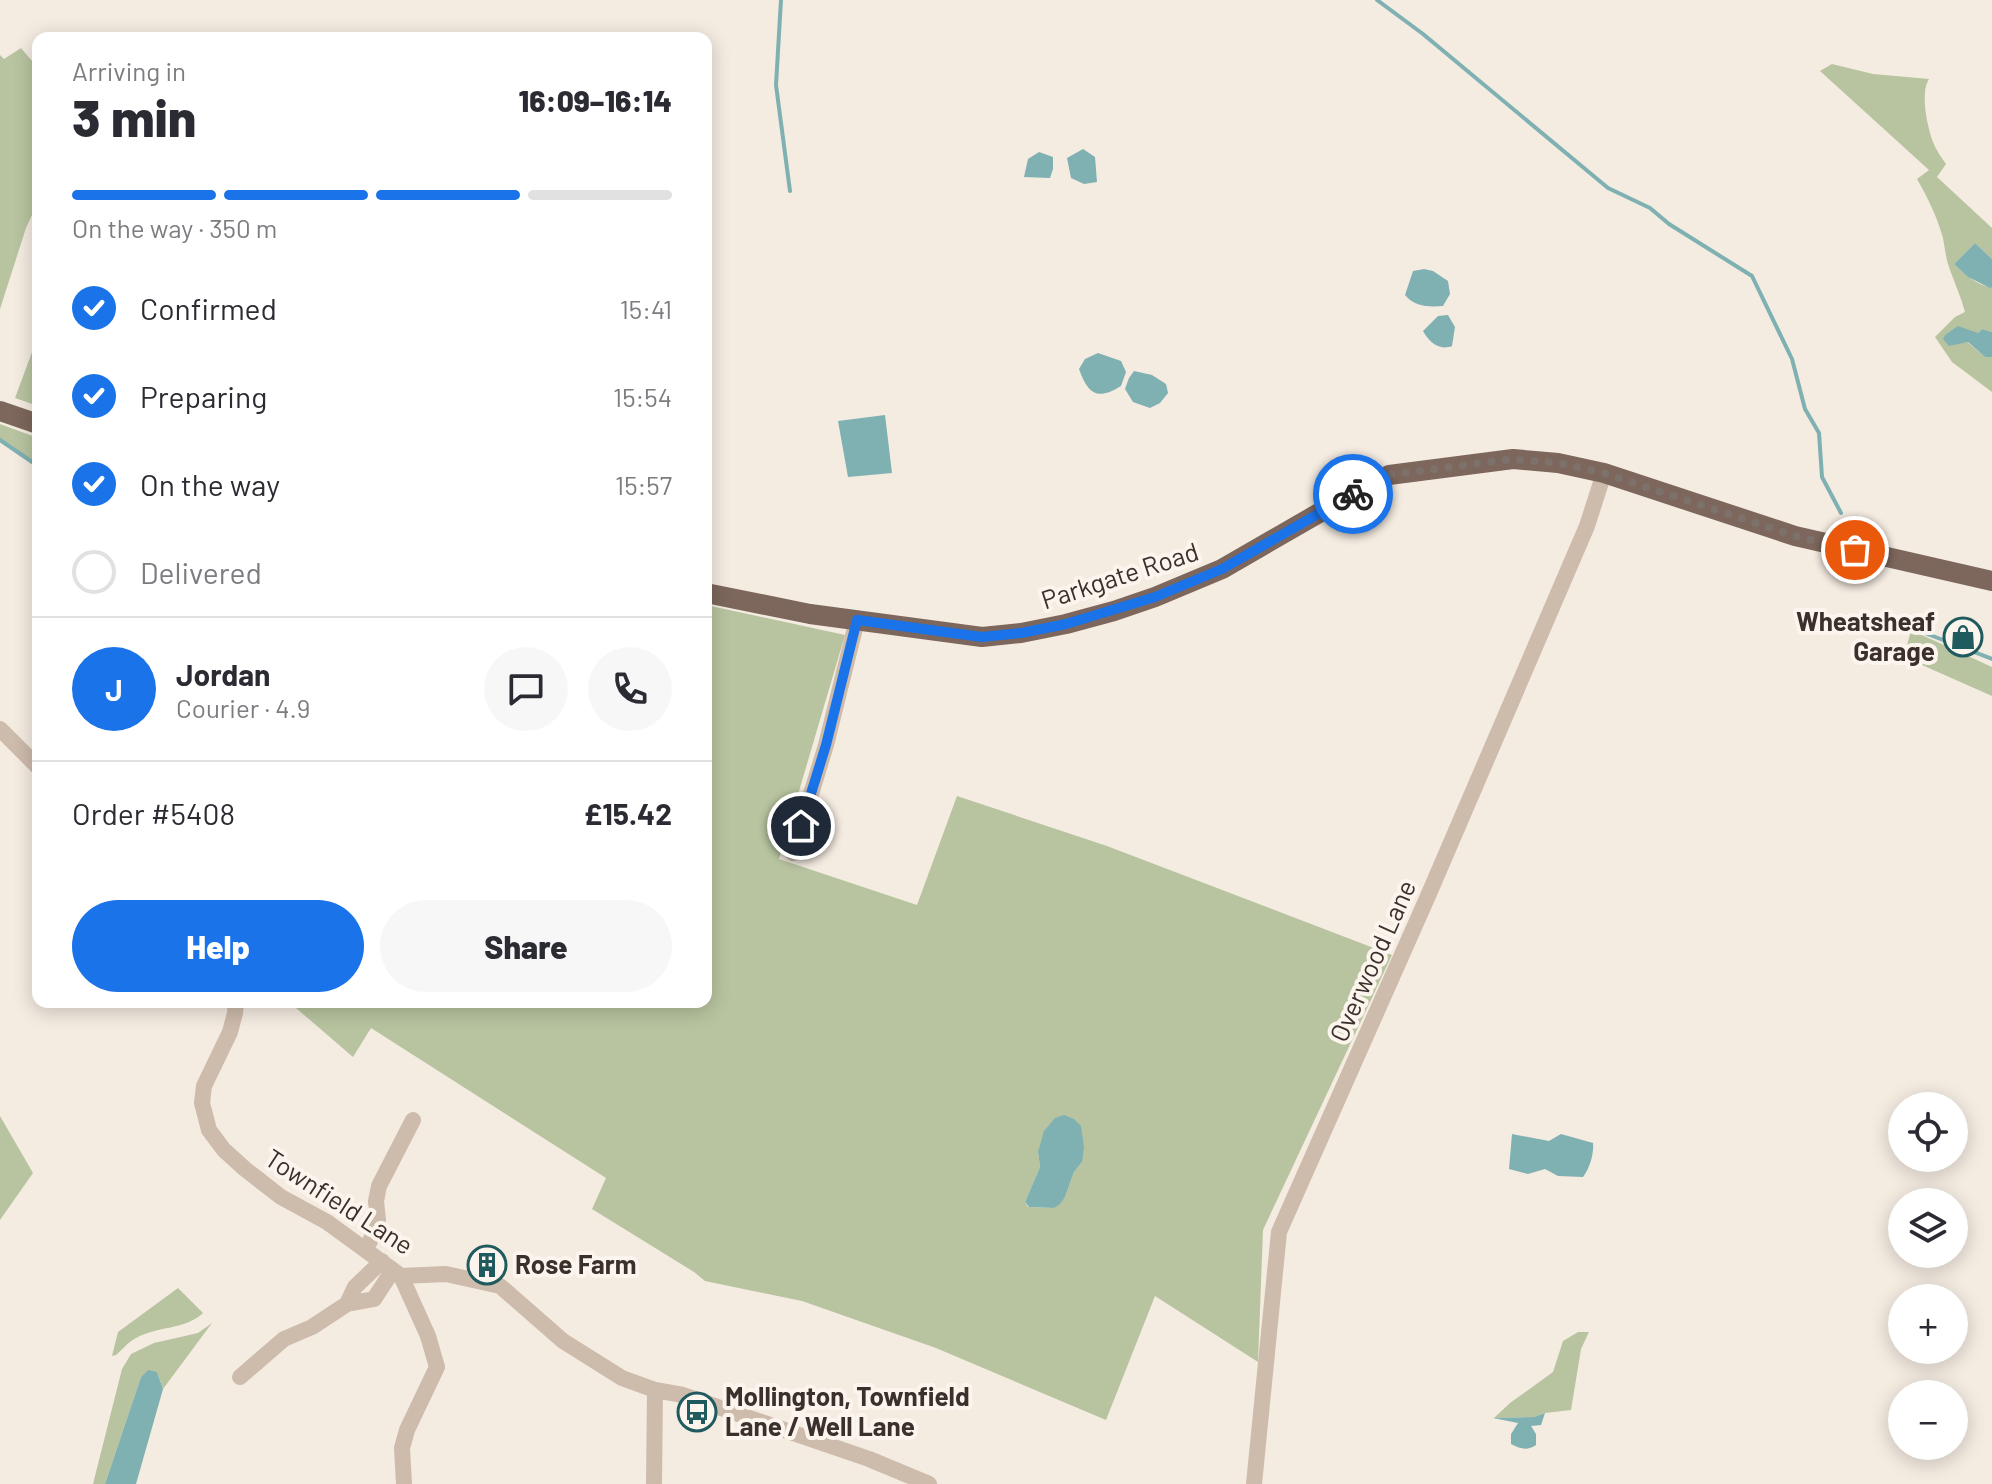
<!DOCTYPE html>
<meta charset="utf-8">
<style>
:root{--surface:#fff;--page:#f7f7f7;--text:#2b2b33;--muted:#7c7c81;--line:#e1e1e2;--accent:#1a73e8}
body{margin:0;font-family:Barlow,sans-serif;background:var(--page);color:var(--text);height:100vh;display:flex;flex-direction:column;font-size:30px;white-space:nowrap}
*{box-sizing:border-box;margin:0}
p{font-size:26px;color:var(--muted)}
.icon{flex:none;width:44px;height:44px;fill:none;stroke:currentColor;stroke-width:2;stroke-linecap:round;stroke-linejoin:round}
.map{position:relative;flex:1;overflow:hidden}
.sheet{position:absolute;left:32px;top:32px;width:680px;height:976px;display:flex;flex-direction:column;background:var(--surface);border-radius:16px;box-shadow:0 4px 20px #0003}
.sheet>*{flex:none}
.fabs{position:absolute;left:1888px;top:1092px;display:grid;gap:16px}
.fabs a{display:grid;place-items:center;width:80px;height:80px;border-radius:50%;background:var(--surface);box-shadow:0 4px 20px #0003;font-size:40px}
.pin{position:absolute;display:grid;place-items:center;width:68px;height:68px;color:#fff;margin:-34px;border:4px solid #fff;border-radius:50%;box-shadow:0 2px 8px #0007}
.courier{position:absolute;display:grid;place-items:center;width:80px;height:80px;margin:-40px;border:6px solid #1a73e8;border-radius:50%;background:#fff;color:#222;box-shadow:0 2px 10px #0007}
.overview em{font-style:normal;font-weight:800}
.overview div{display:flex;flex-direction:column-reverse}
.overview{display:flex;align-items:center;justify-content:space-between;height:136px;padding:0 40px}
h1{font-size:52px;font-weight:800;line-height:60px}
.bar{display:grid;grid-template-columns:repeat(4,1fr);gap:12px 8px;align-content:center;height:96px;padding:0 40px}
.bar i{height:10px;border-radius:6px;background:var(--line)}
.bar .active{background:var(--accent)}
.bar p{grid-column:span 4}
.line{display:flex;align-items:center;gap:20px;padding:0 40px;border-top:2px solid var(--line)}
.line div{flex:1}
.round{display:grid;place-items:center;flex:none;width:84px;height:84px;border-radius:42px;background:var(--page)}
ol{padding:0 40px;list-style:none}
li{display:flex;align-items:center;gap:24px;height:88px}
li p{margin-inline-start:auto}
li .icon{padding:8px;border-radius:50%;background:var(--accent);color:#fff;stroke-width:4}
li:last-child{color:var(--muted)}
li i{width:44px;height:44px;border:4px solid var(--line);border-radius:50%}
.cta{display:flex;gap:16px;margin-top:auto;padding:16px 40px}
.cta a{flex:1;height:92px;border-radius:48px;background:var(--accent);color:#fff;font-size:32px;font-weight:800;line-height:92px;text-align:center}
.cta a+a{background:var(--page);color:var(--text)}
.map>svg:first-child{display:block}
</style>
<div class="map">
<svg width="1992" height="1484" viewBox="0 0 1992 1484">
<rect width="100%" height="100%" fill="#f4ebe1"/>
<!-- green -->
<path fill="#b8c4a0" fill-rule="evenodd" d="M21,48L38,68V202L26,228L0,309V55L4,59Z
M1832,64L1873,74L1929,79C1920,93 1927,126 1933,142C1936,150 1941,157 1946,164L1937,177L1992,228V259L1975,243L1954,264C1965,274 1977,286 1992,287V332L1982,329L1978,333L1949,346L1966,341L1985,357H1992V392L1952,362L1935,337L1955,317L1965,312C1961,297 1955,284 1950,270C1946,260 1945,249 1943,238C1937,217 1928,198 1917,179L1929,170L1820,71Z
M38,336V406L15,398Z
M0,424L38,438V466L0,440Z
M706,605L845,635L779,859L917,905L957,796L1107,846L1392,955L1263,1230L1258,1362L1155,1296L1106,1420L936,1348L802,1301L705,1281L694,1272L592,1209L606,1178L371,1028L353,1057L289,1002H706ZM1038,1152L1082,1162L1074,1172L1065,1197L1054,1208L1028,1207L1025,1202L1040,1167Z
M1911,630L1992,667V696L1904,657Z
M0,1116L33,1173L0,1220Z
M178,1288L203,1313C185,1330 157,1326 136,1338C128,1342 122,1350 116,1355L112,1356L118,1332Z
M212,1323L163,1389L157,1372L141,1377L105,1484H93L122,1369L131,1354L154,1343L198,1333Z
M1578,1332H1589L1581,1349L1571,1410L1545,1413L1534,1417L1494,1418L1510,1403L1553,1372L1563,1341Z"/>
<!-- water -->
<path fill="#7fb0b2" d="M1083,149L1095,157L1097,182L1084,184L1071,178L1067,158Z
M1039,152L1053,157V169L1050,178L1024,177L1028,159Z
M1975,243L1992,259V287L1990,288L1968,277L1954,264Z
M1424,269L1433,271L1448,281L1450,294L1443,306C1429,307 1415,307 1405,295L1413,271Z
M1448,315L1455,327L1452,346C1439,351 1429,342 1423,331L1438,316Z
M1958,326L1978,333L1982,329L1992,332V357H1985L1968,342L1949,346L1943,339L1945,335Z
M1098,353L1121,361L1126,372L1121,386C1097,401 1088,394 1079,369L1085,359Z
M1134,371L1152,375L1166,384L1168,393L1160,403L1150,408L1133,402L1125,389L1129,378Z
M885,415L892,473L848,477L838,421Z
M1064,1115L1074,1119L1081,1126L1084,1147L1082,1162L1074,1172L1065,1197L1060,1204L1054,1208L1029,1207L1025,1202L1040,1167L1038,1152L1044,1131L1055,1118Z
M1512,1134L1549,1141L1561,1134L1593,1143C1594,1153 1590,1168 1583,1177L1558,1176L1545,1169L1528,1174L1509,1169Z
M148,1370L157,1372L163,1389L136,1484H105L141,1377Z
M1545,1413L1541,1425L1531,1426L1536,1434V1445C1527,1451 1521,1449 1511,1444V1434L1518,1423L1493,1418L1534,1417Z"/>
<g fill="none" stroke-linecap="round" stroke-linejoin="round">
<!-- stream -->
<path stroke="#7fb0b2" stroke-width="4" d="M781,0L776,85L790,191
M1377,0L1423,34L1608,188L1650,208L1669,224L1752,276L1792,359L1805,409L1819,433L1822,477L1841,513
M0,440L38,466
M1925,633L1992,659"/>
<!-- minor -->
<path stroke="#cdbbac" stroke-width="16" d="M0,729L38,767
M793,853L826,745L857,620
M236,1002L235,1013L230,1032L204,1086L202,1103L209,1130L224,1150L245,1169L281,1197L327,1222L401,1276L446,1274L500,1286L563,1341L622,1378L655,1390L683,1395L869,1459L929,1484
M366,1249L375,1231L378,1220L376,1201L379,1186L413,1120
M401,1276L428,1336L437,1367L407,1430L402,1448L404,1484
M347,1304L355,1287L382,1261
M240,1377L284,1339L312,1327L347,1304L374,1299L393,1270
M654,1484L655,1390
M1254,1484L1279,1232L1428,896L1587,526L1604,473"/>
<!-- major -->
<path stroke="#7d675c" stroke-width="20" d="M0,411L38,424
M706,593L810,614L982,637L1021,633L1066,624L1114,611L1155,597L1222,569L1338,502L1389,475L1513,459L1558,463L1604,473L1795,536L1992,581"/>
</g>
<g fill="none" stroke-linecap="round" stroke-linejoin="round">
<!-- done -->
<path stroke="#7c716b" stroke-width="8" stroke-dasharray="0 14.4" d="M1353,494L1389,475L1513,459L1558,463L1604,473L1795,536L1855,550"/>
<!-- route -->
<path stroke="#1a73e8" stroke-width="10" d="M801,826L826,745L857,620L982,637L1021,633L1066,624L1155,597L1222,569L1353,494"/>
</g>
<!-- icons -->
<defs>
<g id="shop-ring" transform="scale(2)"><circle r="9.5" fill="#fbf5ee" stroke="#1f5a5e" stroke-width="1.5"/><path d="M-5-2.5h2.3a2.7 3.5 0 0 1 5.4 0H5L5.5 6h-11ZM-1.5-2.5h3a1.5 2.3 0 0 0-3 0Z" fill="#1f5a5e"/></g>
<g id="building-ring" transform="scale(2)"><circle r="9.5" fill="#fbf5ee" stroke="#1f5a5e" stroke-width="1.5"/><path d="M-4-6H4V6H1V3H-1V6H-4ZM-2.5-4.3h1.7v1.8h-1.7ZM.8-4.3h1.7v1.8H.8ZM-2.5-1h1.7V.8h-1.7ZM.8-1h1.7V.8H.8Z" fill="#1f5a5e"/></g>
<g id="bus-ring" transform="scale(2)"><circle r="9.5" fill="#fbf5ee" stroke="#1f5a5e" stroke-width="1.5"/><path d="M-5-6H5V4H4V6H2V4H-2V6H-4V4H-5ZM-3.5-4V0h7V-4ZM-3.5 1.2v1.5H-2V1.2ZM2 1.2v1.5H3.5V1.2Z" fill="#1f5a5e"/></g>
</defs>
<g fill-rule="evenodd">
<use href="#shop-ring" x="1963" y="637"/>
<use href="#building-ring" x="487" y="1265"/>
<use href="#bus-ring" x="697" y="1412"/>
</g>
<g text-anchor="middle" stroke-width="8" stroke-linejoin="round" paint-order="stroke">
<!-- street labels -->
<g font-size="26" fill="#3b302b" stroke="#fbf5ee">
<text transform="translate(1120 576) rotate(-18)" y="9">Parkgate Road</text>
<text transform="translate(1373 961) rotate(-66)" y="9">Overwood Lane</text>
<text transform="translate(339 1202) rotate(33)" y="9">Townfield Lane</text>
</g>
<!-- poi labels -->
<g font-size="26" font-weight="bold" fill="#3b302b" stroke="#fbf5ee" text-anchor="start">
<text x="1935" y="631" text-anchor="end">Wheatsheaf<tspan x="1935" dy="30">Garage</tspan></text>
<text x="515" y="1274">Rose Farm</text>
<text x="725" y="1406">Mollington, Townfield<tspan x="725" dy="30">Lane / Well Lane</tspan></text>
</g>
</g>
</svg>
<div class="fabs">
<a><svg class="icon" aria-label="locate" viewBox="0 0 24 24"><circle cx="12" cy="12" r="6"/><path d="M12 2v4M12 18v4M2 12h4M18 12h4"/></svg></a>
<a><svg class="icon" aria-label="layers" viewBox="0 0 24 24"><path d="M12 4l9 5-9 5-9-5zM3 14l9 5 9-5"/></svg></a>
<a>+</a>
<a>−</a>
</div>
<div class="pin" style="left:1855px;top:550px;background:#ea580c"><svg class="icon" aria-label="bag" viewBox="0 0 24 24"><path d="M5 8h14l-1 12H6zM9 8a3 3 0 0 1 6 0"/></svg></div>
<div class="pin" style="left:801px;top:826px;background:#1f2937"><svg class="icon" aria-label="home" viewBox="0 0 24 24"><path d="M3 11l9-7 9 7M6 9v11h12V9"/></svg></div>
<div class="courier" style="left:1353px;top:494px"><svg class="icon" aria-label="bike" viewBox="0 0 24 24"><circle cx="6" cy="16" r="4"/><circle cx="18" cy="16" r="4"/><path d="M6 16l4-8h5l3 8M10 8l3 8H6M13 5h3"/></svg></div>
<section class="sheet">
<div class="overview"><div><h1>3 min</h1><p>Arriving in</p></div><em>16:09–16:14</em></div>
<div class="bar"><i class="active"></i><i class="active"></i><i class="active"></i><i></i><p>On the way · 350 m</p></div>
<ol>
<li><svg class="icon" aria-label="check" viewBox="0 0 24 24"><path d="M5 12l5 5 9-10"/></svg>Confirmed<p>15:41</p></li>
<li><svg class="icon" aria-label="check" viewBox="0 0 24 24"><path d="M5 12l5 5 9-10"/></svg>Preparing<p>15:54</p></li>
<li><svg class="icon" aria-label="check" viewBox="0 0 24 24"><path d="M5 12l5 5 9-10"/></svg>On the way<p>15:57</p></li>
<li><i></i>Delivered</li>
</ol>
<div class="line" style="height:144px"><b class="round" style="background:var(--accent);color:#fff">J</b><div><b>Jordan</b><p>Courier · 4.9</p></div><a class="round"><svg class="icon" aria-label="chat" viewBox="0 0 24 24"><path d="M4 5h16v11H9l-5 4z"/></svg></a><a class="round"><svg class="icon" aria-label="phone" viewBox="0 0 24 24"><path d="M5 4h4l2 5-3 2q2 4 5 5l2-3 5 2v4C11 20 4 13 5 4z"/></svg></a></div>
<div class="line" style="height:104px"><div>Order #5408</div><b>£15.42</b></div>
<div class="cta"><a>Help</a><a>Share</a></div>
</section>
</div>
